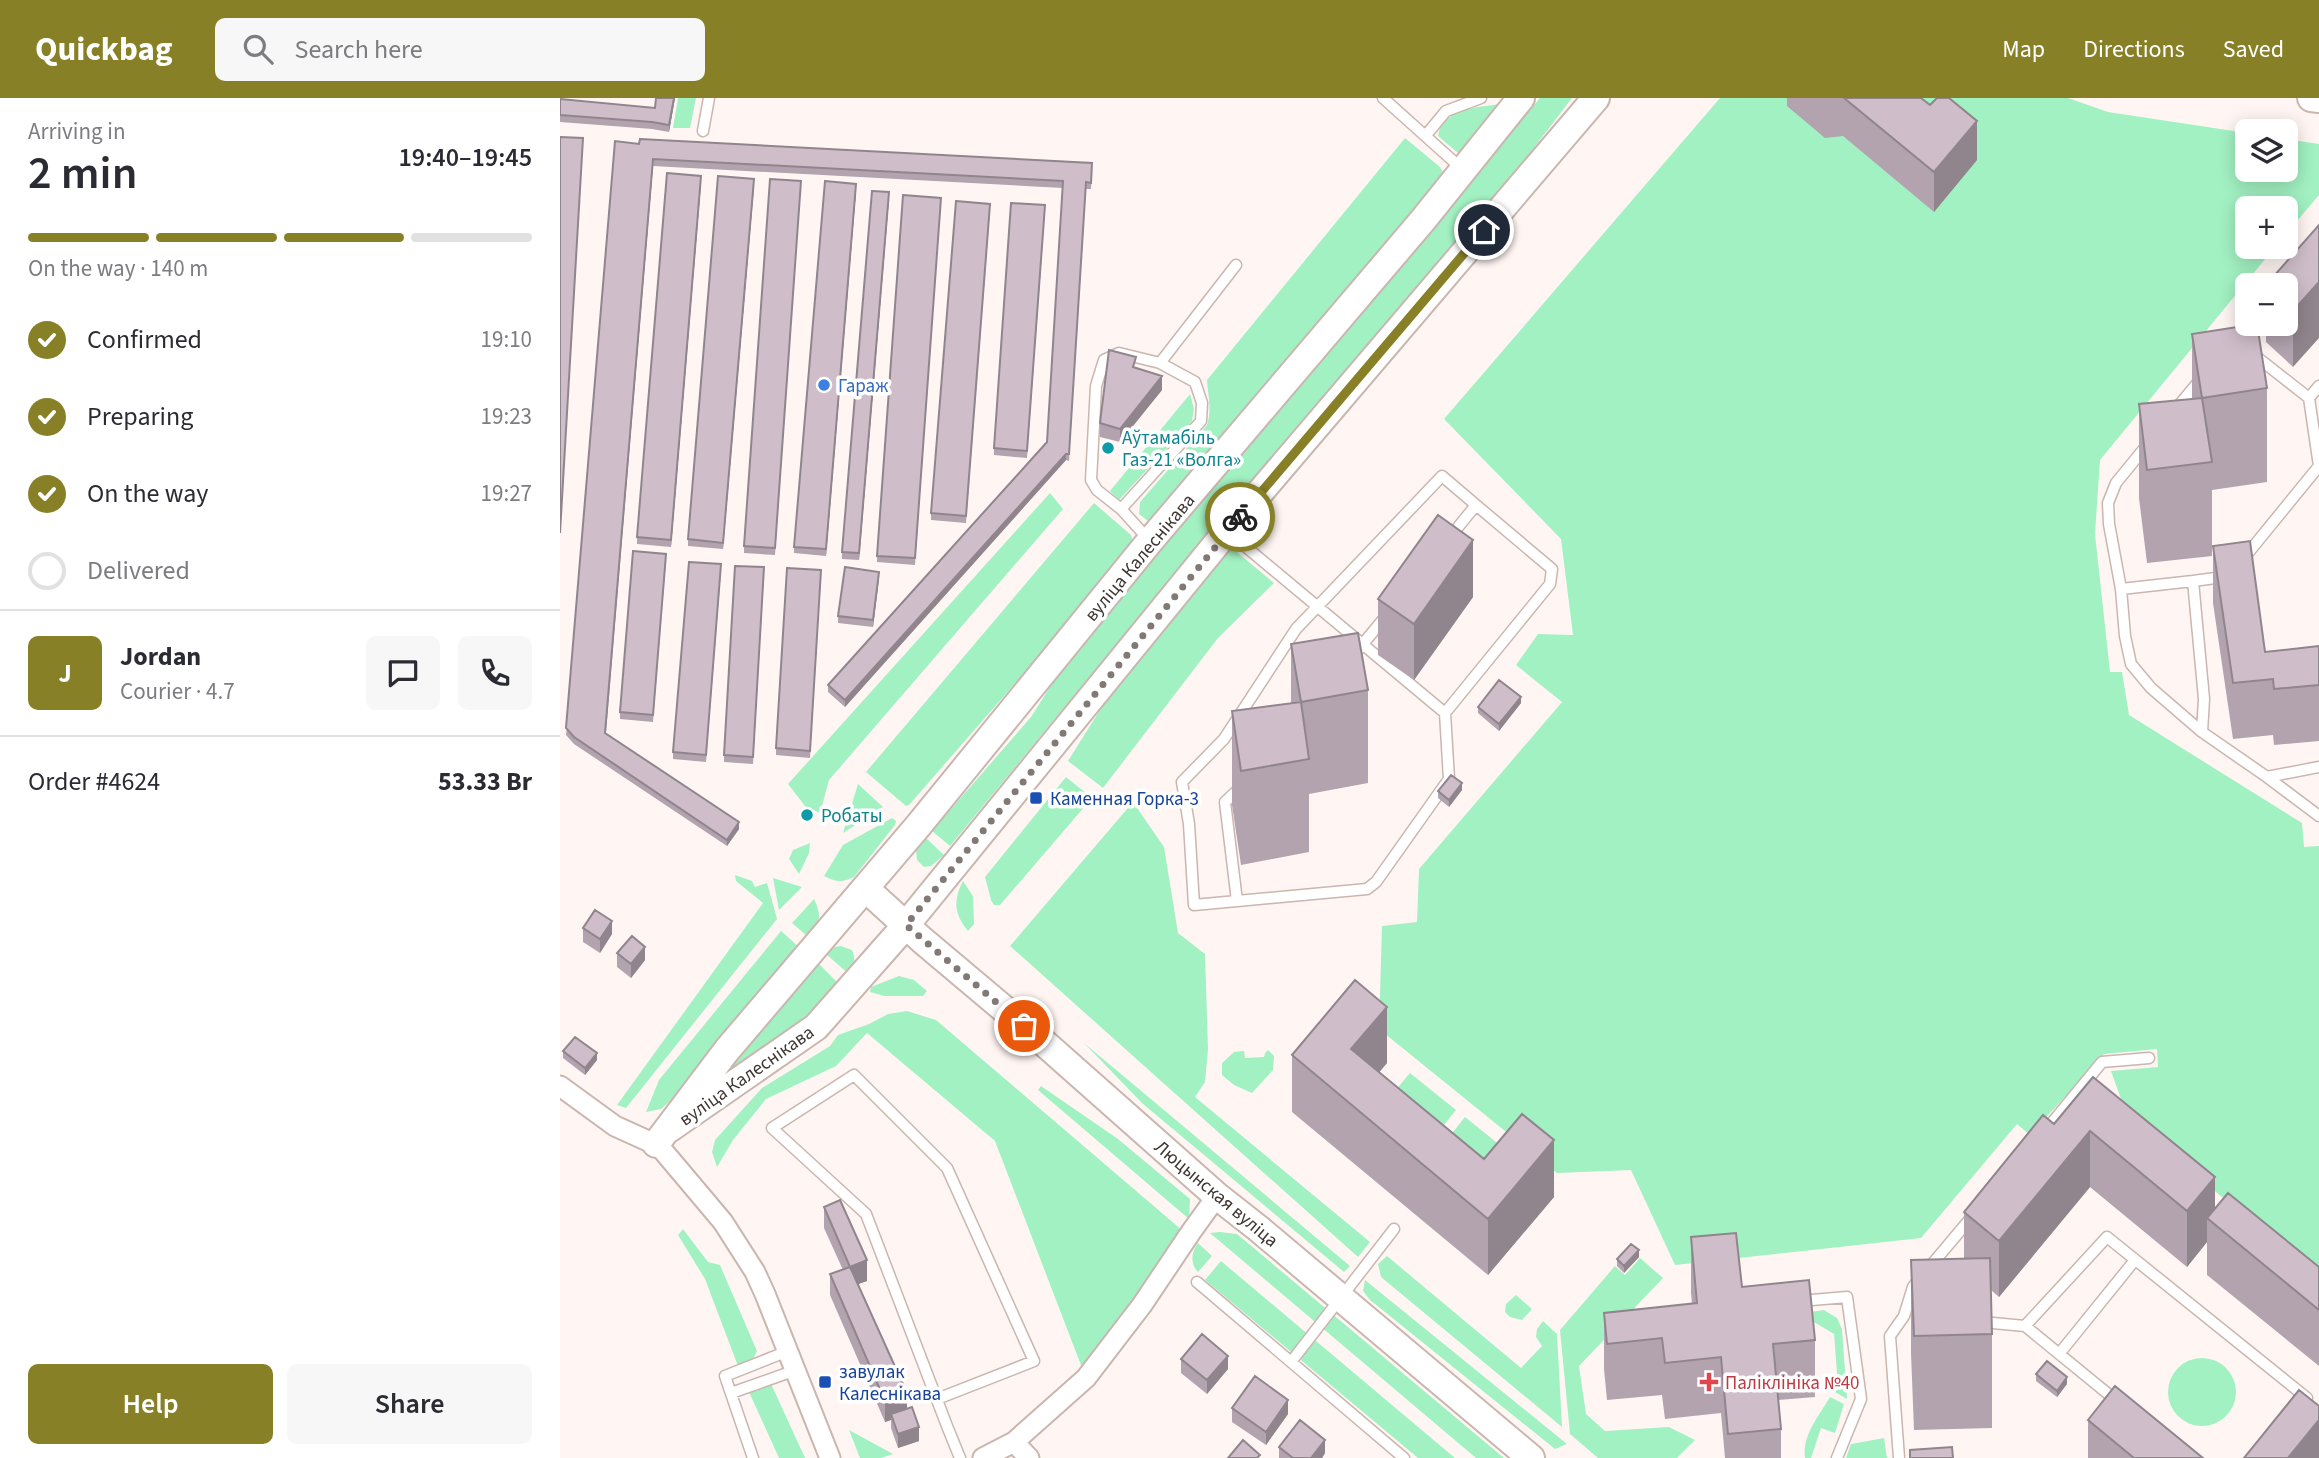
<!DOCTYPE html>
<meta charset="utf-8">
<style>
:root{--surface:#fff;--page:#f7f7f7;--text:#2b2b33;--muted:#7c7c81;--line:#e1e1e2;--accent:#888027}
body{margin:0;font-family:"Source Sans 3",sans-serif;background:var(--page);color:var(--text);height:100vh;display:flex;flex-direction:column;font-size:26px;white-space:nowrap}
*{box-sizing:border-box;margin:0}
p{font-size:23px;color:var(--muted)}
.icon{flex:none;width:38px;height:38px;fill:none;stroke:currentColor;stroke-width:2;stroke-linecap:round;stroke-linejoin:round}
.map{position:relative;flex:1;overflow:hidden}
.side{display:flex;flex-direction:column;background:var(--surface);width:560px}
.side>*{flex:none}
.buttons{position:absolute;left:1675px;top:21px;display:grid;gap:14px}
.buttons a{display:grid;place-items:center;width:63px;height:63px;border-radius:10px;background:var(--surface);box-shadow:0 4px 18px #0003;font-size:35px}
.pin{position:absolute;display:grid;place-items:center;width:60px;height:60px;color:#fff;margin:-30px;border:4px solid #fff;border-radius:50%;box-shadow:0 2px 7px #0007}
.courier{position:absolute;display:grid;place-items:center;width:70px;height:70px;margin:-35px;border:5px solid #888027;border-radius:50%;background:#fff;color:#222;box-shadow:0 2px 9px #0007}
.summary em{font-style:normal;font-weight:600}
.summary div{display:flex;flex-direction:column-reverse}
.summary{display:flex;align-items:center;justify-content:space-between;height:119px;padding:0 28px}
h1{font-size:46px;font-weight:600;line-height:52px}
.bar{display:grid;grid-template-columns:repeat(4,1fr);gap:10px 7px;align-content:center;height:84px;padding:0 28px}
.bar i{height:9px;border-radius:5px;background:var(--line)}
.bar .active{background:var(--accent)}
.bar p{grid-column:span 4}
.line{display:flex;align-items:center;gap:18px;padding:0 28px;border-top:2px solid var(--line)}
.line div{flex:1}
.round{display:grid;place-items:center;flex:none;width:74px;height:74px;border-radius:10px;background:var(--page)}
ol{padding:0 28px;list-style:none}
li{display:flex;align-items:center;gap:21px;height:77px}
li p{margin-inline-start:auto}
li .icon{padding:7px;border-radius:50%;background:var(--accent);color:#fff;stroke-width:4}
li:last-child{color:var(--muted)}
li i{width:38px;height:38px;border:4px solid var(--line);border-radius:50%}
.primary-button{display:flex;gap:14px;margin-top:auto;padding:14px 28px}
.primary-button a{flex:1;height:80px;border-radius:10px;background:var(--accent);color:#fff;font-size:28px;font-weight:600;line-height:80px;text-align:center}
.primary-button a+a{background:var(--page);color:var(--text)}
header{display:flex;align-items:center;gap:42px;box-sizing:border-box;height:98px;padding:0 35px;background:var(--accent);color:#fff}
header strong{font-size:33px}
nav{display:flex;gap:38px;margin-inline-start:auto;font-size:24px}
.search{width:490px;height:63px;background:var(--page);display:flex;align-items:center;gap:18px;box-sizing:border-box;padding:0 24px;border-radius:10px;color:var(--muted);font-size:26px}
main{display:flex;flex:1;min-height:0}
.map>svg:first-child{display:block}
</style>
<header>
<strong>Quickbag</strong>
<div class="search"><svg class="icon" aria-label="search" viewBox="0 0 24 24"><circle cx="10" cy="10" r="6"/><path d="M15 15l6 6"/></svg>Search here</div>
<nav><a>Map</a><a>Directions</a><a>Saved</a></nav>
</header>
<main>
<section class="side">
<div class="summary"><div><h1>2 min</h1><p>Arriving in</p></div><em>19:40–19:45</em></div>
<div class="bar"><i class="active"></i><i class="active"></i><i class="active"></i><i></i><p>On the way · 140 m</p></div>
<ol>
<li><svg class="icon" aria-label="check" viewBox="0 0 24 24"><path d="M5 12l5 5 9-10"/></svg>Confirmed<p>19:10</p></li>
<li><svg class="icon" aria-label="check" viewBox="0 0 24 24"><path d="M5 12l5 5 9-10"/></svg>Preparing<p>19:23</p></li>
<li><svg class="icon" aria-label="check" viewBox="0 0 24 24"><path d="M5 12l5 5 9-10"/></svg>On the way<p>19:27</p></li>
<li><i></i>Delivered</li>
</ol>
<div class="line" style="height:126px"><b class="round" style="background:var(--accent);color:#fff">J</b><div><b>Jordan</b><p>Courier · 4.7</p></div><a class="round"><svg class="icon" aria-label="chat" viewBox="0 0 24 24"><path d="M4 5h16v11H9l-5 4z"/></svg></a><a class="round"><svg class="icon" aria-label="phone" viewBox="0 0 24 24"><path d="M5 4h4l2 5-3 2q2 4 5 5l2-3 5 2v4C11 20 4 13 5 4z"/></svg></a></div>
<div class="line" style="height:91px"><div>Order #4624</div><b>53.33 Br</b></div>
<div class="primary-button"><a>Help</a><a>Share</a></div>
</section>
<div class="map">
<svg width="1759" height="1360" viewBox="0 0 1759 1360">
<rect width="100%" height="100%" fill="#fff6f3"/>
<!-- green -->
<path fill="#a2f1c2" d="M118,0H136L130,30H113Z
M980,0H1012L950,81L619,470L390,748L372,733L471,619L511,556Z
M1160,0H1508L1548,14L1687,35V72H1726V41L1759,46V97L1726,136V110H1687V149H1715L1540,362L1535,436L1550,574H1562L1569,617L1742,725L1744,749L1759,748V1182L1567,1018L1551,973L1598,969L1597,951L1544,956L1470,1037L1457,1026L1361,1140L1115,1167L1071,1072L997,1075L819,931L822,828L857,824L859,771L1002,604L956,567L978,536L1013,537L1001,441L884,321Z
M941,6L898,55L878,38C882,10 920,9 941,6Z
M845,40L880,69L883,74L881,81L598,420L588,423L579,416L580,404L647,327C652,312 648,298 647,282Z
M630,296L634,311L632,323L559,402L550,393Z
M490,395L503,411L269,682L260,715L245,708L228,686Z
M534,405L571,437L573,443L491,544L349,707L346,708L306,674Z
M672,450L714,485L658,540L543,690L508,663L560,580Z
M506,679L532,700L440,807H434L431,802L425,779Z
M298,686L323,709L283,735Z
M573,704L604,749L618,835L645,856L648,951L645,984L635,999L810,1144L798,1159L450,848Z
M332,720L336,723L335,727L294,779C282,785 276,784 264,778L283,747Z
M366,740L384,757L371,768L364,769L357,762L356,753Z
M250,745L249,755L239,776L229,761L233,752Z
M175,777L192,783L195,789L207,785L217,821L66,1010L57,1007L203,805L176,783Z
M213,780L242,789L219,812Z
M403,783L413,798L414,826L408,833C394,816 393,802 403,783Z
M254,801C262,817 261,826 247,838L232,825Z
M221,833L239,849L108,1005L101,1011L86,1014L99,982Z
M281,848L292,852C296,862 295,868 289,876L267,857L274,849Z
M258,865L280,887L249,923L140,1003Z
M339,878L354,882L367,893L363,898H324L310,894L311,889Z
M347,913L376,922L623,1133L524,1275L435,1043L307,935L276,968L206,1001L173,1042L157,1069L152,1054L155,1042L202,990L270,948L278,937L309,926L328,916Z
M524,945L790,1168L784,1174L583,1006Z
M708,952L714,958L713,972L692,995L674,987L662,977V965L674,954L684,953L685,960L704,959L705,955Z
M850,975L896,1012L875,1038L829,1000Z
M481,988L558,1041L630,1101L629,1121L478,992Z
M905,1019L951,1056L931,1081L885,1044Z
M123,1131L148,1164L160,1167L197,1253L192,1263L178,1268L145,1181L118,1137Z
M660,1134L677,1136L944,1360H916L650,1135Z
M638,1145L652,1158L638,1174C630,1166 631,1154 638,1145Z
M827,1158L961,1270L982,1248L976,1239L977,1231L983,1223L997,1236L1002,1329L821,1179L818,1166Z
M1080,1160L1103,1180L1019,1268L1026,1316L1045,1333L1109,1329L1135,1342L1117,1360H1038L1010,1336L1000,1232L1055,1168L1065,1177Z
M661,1163L895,1360H858L645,1182Z
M805,1182L1007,1346L995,1351L810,1202L803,1193Z
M956,1197L972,1211L962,1222L950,1219L945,1214L946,1206Z
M1264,1212L1277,1220L1282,1231L1287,1301L1275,1294L1278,1288L1274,1236L1254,1224L1231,1225L1230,1217Z
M1608 1294a34 34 0 1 1 68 0a34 34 0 1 1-68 0Z
M208,1286L212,1288L245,1360H219L189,1294Z
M1270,1299L1284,1306L1275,1335L1261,1330L1251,1360H1245C1242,1337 1259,1318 1270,1299Z
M289,1332L333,1356L321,1360H300Z
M1324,1340L1327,1360H1286L1291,1346Z"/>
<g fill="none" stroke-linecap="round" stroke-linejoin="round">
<!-- lane casing -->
<g stroke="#cab6af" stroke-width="13">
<path id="lane" d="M823,0L901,70
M143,33L149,0
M866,37L886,13L921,0
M1675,238L1687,224
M1693,256L1749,300L1759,368
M1749,300L1759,288
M1616,311L1640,282
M1587,347L1556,385L1548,405L1549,426L1561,491L1565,538L1571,566L1591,590L1642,634
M561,411L537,392L531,382L536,288L544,262L559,255L600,265
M668,434L885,615L889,681L816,784L807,791L677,803
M590,443L561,411L641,323L642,305L635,284L600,265L676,167
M1684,460L1759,368
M1663,479L1633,483L1644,601L1642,634L1707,679L1759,718
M1561,491L1633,483
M793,558L826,518
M885,615L990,486L992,471L916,407L890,439
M1707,679L1759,669
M681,689L665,704L677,803L634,807L629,726L622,684L664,641L736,531L882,378L916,407
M1486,1032L1542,964L1589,960
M1368,1171L1410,1121
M637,1184L844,1360
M1240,1203L1287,1199L1301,1301L1277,1360
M1422,1224L1465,1228L1558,1304
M1465,1228L1547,1139L1747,1300
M1499,1256L1575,1162
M731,1264L834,1131
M171,1295L236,1272
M377,1301L474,1263L387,1070L294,977L212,1030L306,1116L387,1328L400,1360
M193,1360L165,1278L228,1253
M1339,1360L1330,1238L1344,1218L1353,1189L1358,1182"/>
</g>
<!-- street casing -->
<g stroke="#cab6af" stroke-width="23">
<path id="street" d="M0,988L55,1028L99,1048L163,1124L195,1174L205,1196L270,1360
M454,1344L469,1360
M423,1360L454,1344L526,1280L582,1207L631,1134L657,1098"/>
</g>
<!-- secondary casing -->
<g stroke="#cab6af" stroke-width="30">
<path id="secondary" d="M1751,0L1759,1
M305,790L362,842L482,943L657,1098L699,1131L971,1360
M109,1031L256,929L346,827L667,433L1036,0
M96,1046L167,952L358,728L590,443L863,122L961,0"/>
</g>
<!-- lane -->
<use href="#lane" stroke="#fff" stroke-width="10"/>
<!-- street -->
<use href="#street" stroke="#fff" stroke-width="19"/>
<!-- secondary -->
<use href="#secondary" stroke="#fff" stroke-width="26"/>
</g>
<!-- wall -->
<path fill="#b2a3ae" d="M115,0L109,34L92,31L0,24V1L95,10Z
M1227,0H1361L1417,62L1374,114L1283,38L1265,40L1227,8Z
M79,46L532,65L531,91H526L509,363L506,362L285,609L268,594V587L487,344L503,90L93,68L46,635L179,731L167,748L14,646L6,637Z
M241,83L215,457L184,455V448Z
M141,85L111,449L77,446V439Z
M194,88L163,451L128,448V441Z
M296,93L266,458L234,455V449Z
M381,100L355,467L317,464V458Z
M329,101L299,462L282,461V454Z
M430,113L406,425L371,422V415Z
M485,114L467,360L434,357V350Z
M1759,127L1733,269L1706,244V226H1726V187Z
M1632,236L1707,290V384L1652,392V458L1587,465L1579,400V306L1632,301Z
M602,292L560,344L540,339V325Z
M1653,448L1705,554L1759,548V643L1714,647L1713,637L1673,641L1653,505Z
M106,463L93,624L60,621V614Z
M161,473L146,664L113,661V654Z
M204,476L193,666L164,664V657Z
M261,479L250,660L216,657V650Z
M319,480L313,529L278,525V518Z
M913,499L854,582L818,557V501Z
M731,546L808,592V685L749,696V754L681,767L672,707V613L731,605Z
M961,605L939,633L918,615V609Z
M902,692L889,709L878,700V693Z
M23,830L52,836L40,855L23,844Z
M57,855L85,862L71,880L57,869Z
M3,953L37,962L25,977L3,960Z
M732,957L827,965L819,974L924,1061L994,1099L928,1177L732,1014Z
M1533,979L1655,1111L1759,1169V1268L1647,1177V1144L1627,1169L1530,1089L1439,1199L1431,1192L1432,1236V1330L1354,1332L1351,1255V1162L1404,1160V1114L1494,1026Z
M264,1109L307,1183L298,1186L359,1343L338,1350L331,1330V1322L325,1324L270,1197V1176L283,1172L264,1130Z
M1131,1139L1182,1189L1255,1242V1299L1218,1302L1221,1331V1360H1165L1161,1315L1105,1321L1102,1297L1047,1302L1044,1271V1215L1132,1206L1131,1195Z
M1079,1159L1064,1175L1057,1168V1161Z
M621,1261L668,1271L647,1296L621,1275Z
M1476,1276L1507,1286L1497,1299L1476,1283Z
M672,1310L728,1316L706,1347L672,1324Z
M1528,1322L1643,1360H1528Z
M719,1349L765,1355L762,1360H719Z"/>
<!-- shaded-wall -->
<path fill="#91858d" d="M114,0H115L109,34V27Z
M1417,23V62L1374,114V74Z
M93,61V68L45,641V635Z
M141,78V85L111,449V442Z
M194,81V88L163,451V445Z
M296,86V93L266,458V451Z
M329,94V101L299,462V455Z
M1759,184V240L1733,269V213Z
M602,278V292L560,344V331Z
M506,356V362L285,609V602Z
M913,442V499L854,582V526Z
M319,474V480L313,529V522Z
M961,599V605L939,633V626Z
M902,685V692L889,709V702Z
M179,724V731L167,748V742Z
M52,823V836L40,855V841Z
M85,849V862L71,880V866Z
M827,909V965L791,1008V951Z
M37,955V962L25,977V970Z
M1530,1033V1089L1439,1199V1143Z
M994,1042V1099L928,1177V1121Z
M1655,1079V1127L1647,1120V1144L1627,1169V1113Z
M1079,1152V1159L1064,1175V1168Z
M307,1162V1183L290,1189V1169Z
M668,1258V1271L647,1296V1282Z
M1507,1279V1286L1497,1299V1293Z
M347,1295V1316H331V1322L325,1324V1303Z
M728,1302V1316L706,1347V1334Z
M1759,1322V1360H1728Z
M359,1329V1343L338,1350V1336Z
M765,1342V1355L762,1360H751Z"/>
<!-- building -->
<path fill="#cfbeca" stroke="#91858d" stroke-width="2" d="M96,0H114L109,27L92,24L0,17V1L95,10Z
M1284,0H1361L1370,7L1377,0H1389L1417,23L1374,74Z
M0,39L23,40L0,435Z
M80,41L532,65L531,85L526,84L509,356H506L285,602L268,587L487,344L503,83L93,61L45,635L179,724L167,742L14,639L6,630L55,43L79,46Z
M107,75L141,78L111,442L77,439Z
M158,78L194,81L163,445L128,441Z
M210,81L241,83L215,450L184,448Z
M265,83L296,86L266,451L234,449Z
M312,93L329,94L299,455L282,454Z
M343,97L381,100L355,460L317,458Z
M396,103L430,106L406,418L371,415Z
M451,105L485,107L467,353L434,350Z
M1759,127V184L1733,213L1726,206V187H1706Z
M1697,226L1707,290L1642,300L1632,236Z
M549,252L576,259L573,269L602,278L560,331L540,325Z
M1642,300L1652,364L1587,372L1579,306Z
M878,417L913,442L854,526L818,501Z
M1690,443L1705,554L1759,548V587L1714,591L1713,581L1673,585L1653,448Z
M73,453L106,456L93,617L60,614Z
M129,464L161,466L146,657L113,654Z
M175,468L204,469L193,659L164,657Z
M285,469L319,474L313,522L278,518Z
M227,470L261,472L250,653L216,650Z
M798,535L808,592L741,604L731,546Z
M939,582L961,599L939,626L918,609Z
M741,604L749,661L681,673L672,613Z
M891,677L902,685L889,702L878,693Z
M35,812L52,823L40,841L23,830Z
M72,838L85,849L71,866L57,855Z
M795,882L827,909L791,951L924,1061L962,1016L994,1042L928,1121L732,957Z
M15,939L37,955L25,970L3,953Z
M1533,979L1655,1079L1627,1113L1530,1033L1439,1143L1404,1114L1483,1017L1494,1026Z
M1668,1095L1759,1169V1212L1647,1120Z
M280,1102L307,1162L290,1169L264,1109Z
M1176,1135L1182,1189L1249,1182L1255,1242L1213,1246L1221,1331L1168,1336L1161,1259L1105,1265L1102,1240L1047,1246L1044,1215L1137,1205L1131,1139Z
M1071,1146L1079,1152L1064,1168L1057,1161Z
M1430,1160L1432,1236L1354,1238L1351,1162Z
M290,1169L347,1295L325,1303L270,1176Z
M642,1236L668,1258L647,1282L621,1261Z
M1487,1263L1507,1279L1497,1293L1476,1276Z
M695,1278L728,1302L706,1334L672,1310Z
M1555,1288L1643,1360H1574L1528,1322Z
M1739,1292L1759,1308V1322L1728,1360H1684Z
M352,1309L359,1329L338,1336L331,1316Z
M740,1322L765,1342L751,1360H733L719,1349Z
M683,1342L700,1357L697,1360H668Z
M1392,1349L1393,1360H1350V1352Z"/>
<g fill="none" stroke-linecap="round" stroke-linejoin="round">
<!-- done -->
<path stroke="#817976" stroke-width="7" stroke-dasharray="0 12.6" d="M464,928L346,827L680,419"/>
<!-- route -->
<path stroke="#888027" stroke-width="9" d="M680,419L924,132"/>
</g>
<!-- markers -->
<circle fill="#3f7fe0" stroke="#fff" stroke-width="2.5" cx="264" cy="287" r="7"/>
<g fill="#0f9aa8" stroke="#fff" stroke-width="2.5">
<circle cx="548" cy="350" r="7"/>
<circle cx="247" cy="717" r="7"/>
</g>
<g fill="#1a4fb4" stroke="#fff" stroke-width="2.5">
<rect x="469" y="693" width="14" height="14" rx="3.5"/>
<rect x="258" y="1277" width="14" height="14" rx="3.5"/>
</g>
<path fill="#e0444e" stroke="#fff" stroke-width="2.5" d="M1145.5 1273.5h7v7h7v7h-7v7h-7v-7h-7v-7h7z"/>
<g text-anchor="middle" stroke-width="7" stroke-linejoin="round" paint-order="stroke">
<!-- shop labels -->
<g font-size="19" fill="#366cbe" stroke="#fff" text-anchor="start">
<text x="278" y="294">Гараж</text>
</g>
<!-- culture labels -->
<g font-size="19" fill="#0d838f" stroke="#fff" text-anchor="start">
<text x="562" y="346">Аўтамабіль<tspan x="562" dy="22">Газ-21 «Волга»</tspan></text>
<text x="261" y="724">Робаты</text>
</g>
<!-- street labels -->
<g font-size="19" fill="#3d3532" stroke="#fff">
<text transform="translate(579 459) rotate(-50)" y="7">вуліца Калеснікава</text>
<text transform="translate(186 977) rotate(-35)" y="7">вуліца Калеснікава</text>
<text transform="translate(657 1095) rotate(40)" y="7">Люцынская вуліца</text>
</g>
<!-- transit labels -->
<g font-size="19" fill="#164399" stroke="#fff" text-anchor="start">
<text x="490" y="707">Каменная Горка-3</text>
<text x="279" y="1280">завулак<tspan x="279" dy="22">Калеснікава</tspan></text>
</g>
<!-- health labels -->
<g font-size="19" fill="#be3a42" stroke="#fff" text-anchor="start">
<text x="1165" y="1291">Паліклініка №40</text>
</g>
</g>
</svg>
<div class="buttons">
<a><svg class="icon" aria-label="layers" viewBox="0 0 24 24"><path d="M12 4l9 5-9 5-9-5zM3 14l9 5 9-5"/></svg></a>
<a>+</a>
<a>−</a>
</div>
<div class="pin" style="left:464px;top:928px;background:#ea580c"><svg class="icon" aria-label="bag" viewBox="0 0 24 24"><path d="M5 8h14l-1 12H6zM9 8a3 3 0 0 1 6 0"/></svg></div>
<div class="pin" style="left:924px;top:132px;background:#1f2937"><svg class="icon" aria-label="home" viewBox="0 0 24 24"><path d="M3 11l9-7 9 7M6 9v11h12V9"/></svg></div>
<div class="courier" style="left:680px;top:419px"><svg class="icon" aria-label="bike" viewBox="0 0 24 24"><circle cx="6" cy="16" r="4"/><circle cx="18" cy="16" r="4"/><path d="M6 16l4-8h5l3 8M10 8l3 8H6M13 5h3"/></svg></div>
</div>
</main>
